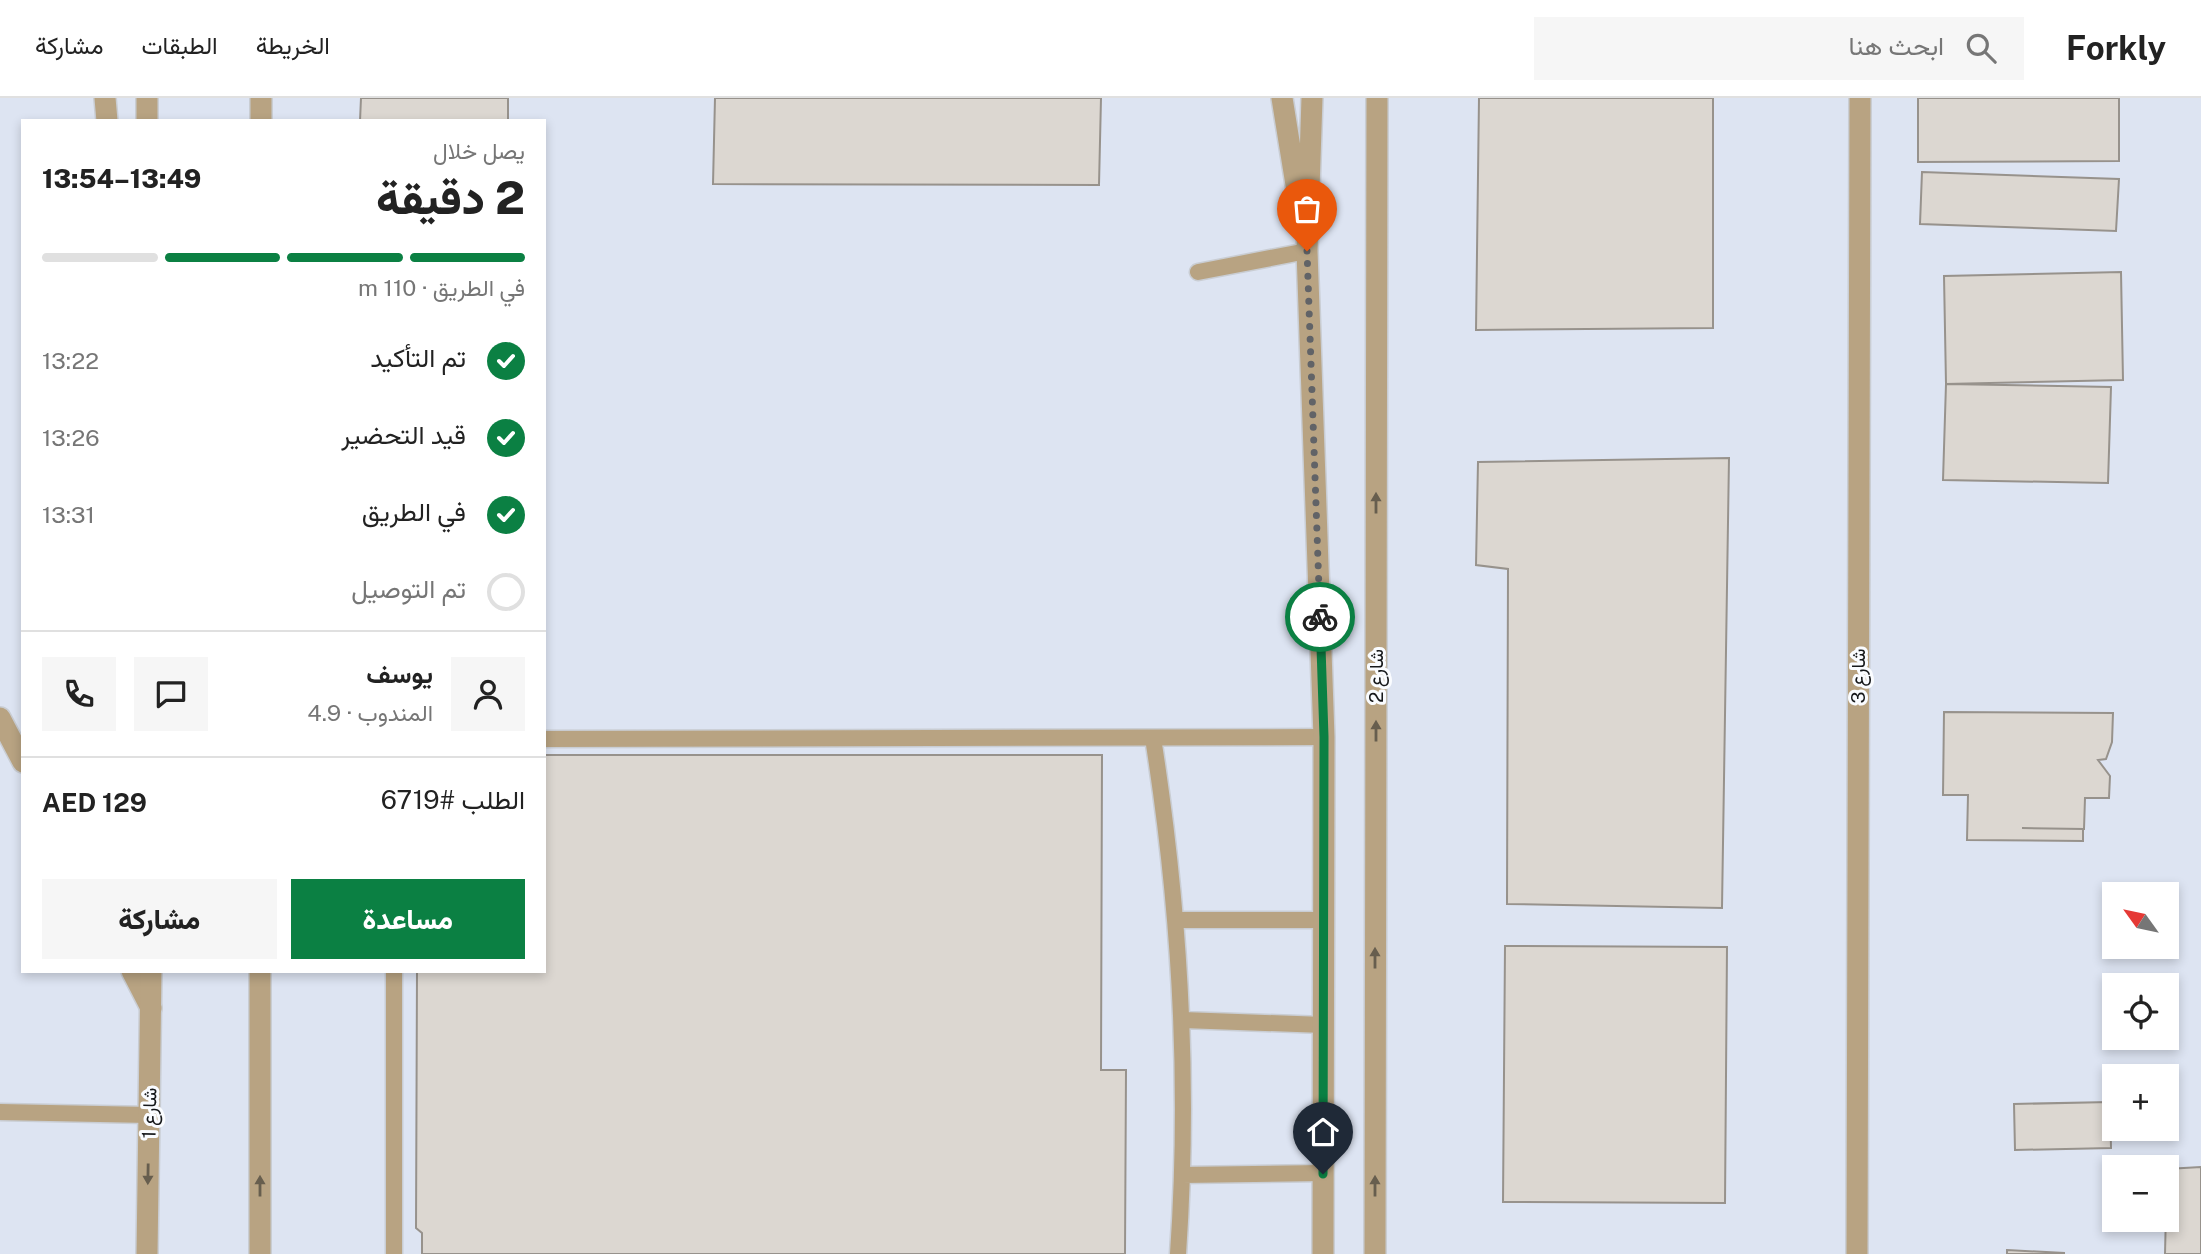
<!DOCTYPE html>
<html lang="ar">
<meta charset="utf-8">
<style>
:root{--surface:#fff;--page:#f6f6f6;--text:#222;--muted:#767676;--line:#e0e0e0;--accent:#0b8043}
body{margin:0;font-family:"Public Sans",Vazirmatn,sans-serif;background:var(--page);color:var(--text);direction:rtl;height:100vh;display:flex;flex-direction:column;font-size:26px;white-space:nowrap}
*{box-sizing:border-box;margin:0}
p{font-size:23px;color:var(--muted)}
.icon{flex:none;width:38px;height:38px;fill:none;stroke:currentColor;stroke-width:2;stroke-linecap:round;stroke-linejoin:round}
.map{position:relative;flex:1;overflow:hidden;direction:ltr}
.details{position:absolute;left:21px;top:21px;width:525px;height:854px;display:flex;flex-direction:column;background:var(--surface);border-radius:0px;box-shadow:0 4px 10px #0003;direction:rtl}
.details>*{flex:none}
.needle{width:46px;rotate:303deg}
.buttons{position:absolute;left:2102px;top:784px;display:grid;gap:14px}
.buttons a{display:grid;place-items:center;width:77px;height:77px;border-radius:0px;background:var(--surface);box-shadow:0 4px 10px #0003;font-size:35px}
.pin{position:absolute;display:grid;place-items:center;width:60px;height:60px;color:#fff;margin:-72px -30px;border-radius:50% 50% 50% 0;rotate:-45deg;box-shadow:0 0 7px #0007}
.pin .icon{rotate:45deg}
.courier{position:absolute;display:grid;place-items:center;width:70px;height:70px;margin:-35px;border:5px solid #0b8043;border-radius:50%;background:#fff;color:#222;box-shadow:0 2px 9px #0007}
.head em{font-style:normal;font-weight:800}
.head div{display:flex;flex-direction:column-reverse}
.head{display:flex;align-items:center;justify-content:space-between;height:119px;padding:0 21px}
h1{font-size:46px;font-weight:800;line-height:52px}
.bar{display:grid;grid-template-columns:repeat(4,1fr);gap:10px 7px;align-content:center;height:84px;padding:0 21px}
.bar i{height:9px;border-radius:5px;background:var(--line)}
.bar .current{background:var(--accent)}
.bar p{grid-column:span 4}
.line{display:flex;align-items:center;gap:18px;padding:0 21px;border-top:2px solid var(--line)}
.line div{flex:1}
.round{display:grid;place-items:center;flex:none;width:74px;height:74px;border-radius:0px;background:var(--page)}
ol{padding:0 21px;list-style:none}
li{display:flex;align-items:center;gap:21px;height:77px}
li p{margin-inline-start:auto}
li .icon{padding:7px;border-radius:50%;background:var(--accent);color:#fff;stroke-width:4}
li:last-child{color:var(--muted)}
li i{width:38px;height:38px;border:4px solid var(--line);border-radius:50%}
.button{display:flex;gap:14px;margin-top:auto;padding:14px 21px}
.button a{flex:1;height:80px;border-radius:0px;background:var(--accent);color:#fff;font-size:28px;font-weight:800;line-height:80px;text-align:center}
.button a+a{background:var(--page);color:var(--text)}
header{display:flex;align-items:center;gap:42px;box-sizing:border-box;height:98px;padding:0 35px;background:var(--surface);border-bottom:2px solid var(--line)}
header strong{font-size:33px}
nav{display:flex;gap:38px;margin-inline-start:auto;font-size:24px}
.search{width:490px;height:63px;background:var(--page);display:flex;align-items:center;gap:18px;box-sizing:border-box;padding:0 24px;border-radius:0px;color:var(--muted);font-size:26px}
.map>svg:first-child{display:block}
</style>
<header>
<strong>Forkly</strong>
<div class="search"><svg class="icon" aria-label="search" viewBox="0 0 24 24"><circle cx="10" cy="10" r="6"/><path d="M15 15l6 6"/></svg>ابحث هنا</div>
<nav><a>الخريطة</a><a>الطبقات</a><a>مشاركة</a></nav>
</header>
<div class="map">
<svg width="2201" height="1156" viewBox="0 0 2201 1156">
<rect width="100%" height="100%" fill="#ebeff6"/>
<!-- built -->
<path fill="#dde4f2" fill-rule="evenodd" d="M0,0H2201V1156H0ZM23,23H544V873H23ZM2114,796H2166V849H2114ZM2114,887H2166V940H2114ZM2114,978H2166V1031H2114ZM2114,1069H2166V1122H2114Z"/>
<!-- building -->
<path fill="#dcd7d1" stroke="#97928c" stroke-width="2" d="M361,0H508V23H360Z
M715,0H1101L1099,87L713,86Z
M1479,0H1713V230L1476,232Z
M1918,0H2119V63L1918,64Z
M1922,74L2119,81L2116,133L1920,126Z
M2121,174L2123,282L1946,286L1944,178Z
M1946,286L2111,289L2108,385L1943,382Z
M1729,360L1722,810L1507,806L1508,471L1476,467L1478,364Z
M1944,614L2113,615L2112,644L2106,661L2098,662L2110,678L2109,700H2085L2084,731L2022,730L2083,731V743L1967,742L1968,697H1943Z
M544,657H1102L1101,972H1126L1125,1156H422V1135L416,1130L417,873H544Z
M1505,848L1727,849L1725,1105L1503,1104Z
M2110,1004L2111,1050L2015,1052L2014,1006Z
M2201,1069V1156H2165L2167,1071Z
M2007,1152L2064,1155V1156H2007Z"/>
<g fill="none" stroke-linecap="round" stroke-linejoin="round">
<!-- service casing -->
<g stroke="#c9cdd3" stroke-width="19">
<path id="service" d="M1198,174L1307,153
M1153,640C1180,811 1190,982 1178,1156
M544,641L1324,639
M1177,822H1324
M394,873V1156
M1183,922L1324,927
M0,1014L149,1017
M1182,1077L1323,1075"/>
</g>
<!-- minor casing -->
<g stroke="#c9cdd3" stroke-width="24">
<path id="minor" d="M105,0L107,23
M1282,0L1299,105
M1312,0L1307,153L1324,639L1323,1156
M0,620L23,664
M132,873L151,910
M1375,1156L1377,0
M1857,1156L1860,0"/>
</g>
<!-- tertiary casing -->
<g stroke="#c9cdd3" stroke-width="24">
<path id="tertiary" d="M147,0V23
M261,23V0
M147,1156L151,873
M260,1156V873"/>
</g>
<!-- service -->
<use href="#service" stroke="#b8a382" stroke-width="16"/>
<!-- minor -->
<use href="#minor" stroke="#b8a382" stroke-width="21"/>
<!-- tertiary -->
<use href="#tertiary" stroke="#b8a382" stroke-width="21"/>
</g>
<!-- one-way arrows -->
<defs><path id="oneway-solid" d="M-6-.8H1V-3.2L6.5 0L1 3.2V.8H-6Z" transform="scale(1.75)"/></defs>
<g fill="#675e4e">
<use href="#oneway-solid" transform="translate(1376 405) rotate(-90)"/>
<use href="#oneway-solid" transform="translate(1376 633) rotate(-90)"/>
<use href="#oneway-solid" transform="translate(1375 860) rotate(-90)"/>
<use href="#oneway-solid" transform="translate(148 1076) rotate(91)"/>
<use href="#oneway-solid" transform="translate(260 1088) rotate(-90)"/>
<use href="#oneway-solid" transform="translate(1375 1088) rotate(-90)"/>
</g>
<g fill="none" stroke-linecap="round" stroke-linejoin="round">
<!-- done -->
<path stroke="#616367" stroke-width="7" stroke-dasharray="0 12.6" d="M1307,153L1320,519"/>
<!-- route -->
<path stroke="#0b8043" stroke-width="9" d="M1320,519L1324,639L1323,1076"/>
</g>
<g text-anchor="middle" stroke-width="6" stroke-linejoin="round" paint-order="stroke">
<!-- street labels -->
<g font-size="19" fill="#16181a" stroke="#fafcff">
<text transform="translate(1376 578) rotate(-90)" y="7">شارع 2</text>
<text transform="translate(1858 578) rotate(-90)" y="7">شارع 3</text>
<text transform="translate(149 1015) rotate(-89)" y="7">شارع 1</text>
</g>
</g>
</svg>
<div class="buttons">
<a><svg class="needle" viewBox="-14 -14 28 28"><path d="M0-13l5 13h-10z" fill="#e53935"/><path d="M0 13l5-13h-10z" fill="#767676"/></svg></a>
<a><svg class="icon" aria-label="locate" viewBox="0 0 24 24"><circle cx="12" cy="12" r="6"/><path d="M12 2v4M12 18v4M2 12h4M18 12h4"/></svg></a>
<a>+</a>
<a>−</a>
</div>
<div class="pin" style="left:1307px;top:153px;background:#ea580c"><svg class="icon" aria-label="bag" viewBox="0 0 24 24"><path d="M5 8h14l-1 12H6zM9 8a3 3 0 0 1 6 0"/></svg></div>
<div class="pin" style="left:1323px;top:1076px;background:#1f2937"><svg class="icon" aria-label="home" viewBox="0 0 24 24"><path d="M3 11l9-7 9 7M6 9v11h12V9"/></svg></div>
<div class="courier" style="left:1320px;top:519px"><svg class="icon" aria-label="bike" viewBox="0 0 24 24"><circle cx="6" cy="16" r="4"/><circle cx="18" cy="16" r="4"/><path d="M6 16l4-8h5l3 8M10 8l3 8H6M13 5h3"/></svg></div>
<section class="details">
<div class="head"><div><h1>2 دقيقة</h1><p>يصل خلال</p></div><em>13:49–13:54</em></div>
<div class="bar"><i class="current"></i><i class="current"></i><i class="current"></i><i></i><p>في الطريق · 110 m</p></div>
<ol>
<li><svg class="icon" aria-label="check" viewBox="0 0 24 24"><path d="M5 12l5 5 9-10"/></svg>تم التأكيد<p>13:22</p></li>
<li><svg class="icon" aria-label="check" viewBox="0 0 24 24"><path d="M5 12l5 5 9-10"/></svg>قيد التحضير<p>13:26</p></li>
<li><svg class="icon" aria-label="check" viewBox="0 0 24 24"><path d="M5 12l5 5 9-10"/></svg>في الطريق<p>13:31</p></li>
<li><i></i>تم التوصيل</li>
</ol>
<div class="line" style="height:126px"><a class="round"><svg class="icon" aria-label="person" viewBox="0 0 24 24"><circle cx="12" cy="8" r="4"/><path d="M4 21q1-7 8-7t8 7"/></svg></a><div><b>يوسف</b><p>المندوب · 4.9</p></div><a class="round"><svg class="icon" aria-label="chat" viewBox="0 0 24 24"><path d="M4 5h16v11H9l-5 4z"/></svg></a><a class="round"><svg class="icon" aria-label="phone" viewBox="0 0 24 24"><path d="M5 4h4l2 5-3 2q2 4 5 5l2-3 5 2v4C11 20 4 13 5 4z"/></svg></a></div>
<div class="line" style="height:91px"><div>الطلب #6719</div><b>AED 129</b></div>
<div class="button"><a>مساعدة</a><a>مشاركة</a></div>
</section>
</div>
